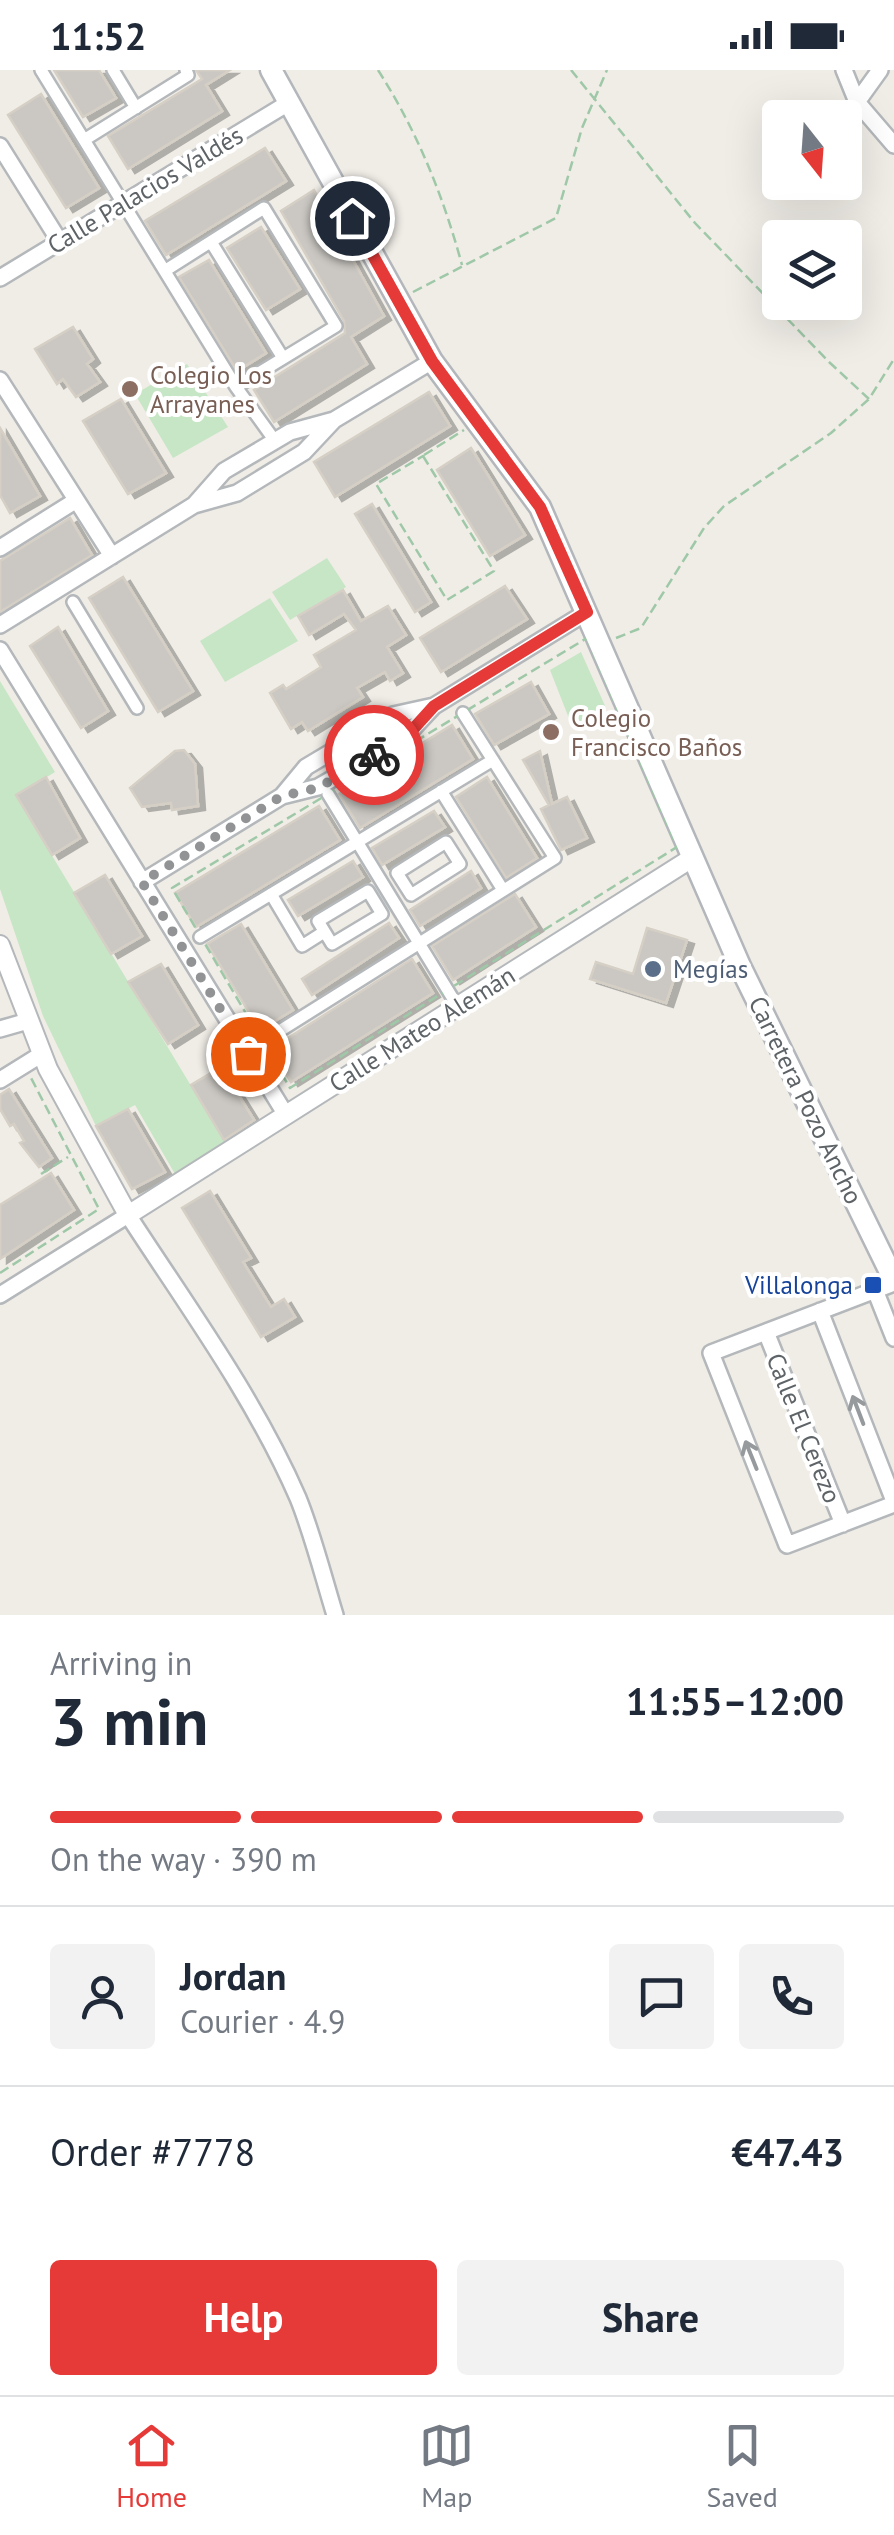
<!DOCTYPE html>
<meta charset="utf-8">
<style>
:root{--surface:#fff;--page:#f2f2f3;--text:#1f2937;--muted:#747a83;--line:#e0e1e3;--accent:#e53a38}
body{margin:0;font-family:"PT Sans",sans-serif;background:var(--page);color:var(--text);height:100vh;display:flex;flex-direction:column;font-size:38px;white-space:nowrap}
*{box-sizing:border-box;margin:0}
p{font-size:32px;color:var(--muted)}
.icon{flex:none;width:55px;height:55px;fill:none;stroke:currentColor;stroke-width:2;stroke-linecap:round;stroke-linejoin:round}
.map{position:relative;height:1545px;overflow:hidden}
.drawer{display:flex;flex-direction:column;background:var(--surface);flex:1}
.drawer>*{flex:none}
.needle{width:65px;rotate:163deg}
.fabs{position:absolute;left:762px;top:30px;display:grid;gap:20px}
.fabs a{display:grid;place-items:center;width:100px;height:100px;border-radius:10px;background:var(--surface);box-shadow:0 10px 40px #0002;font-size:50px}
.pin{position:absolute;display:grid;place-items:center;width:85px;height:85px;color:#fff;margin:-42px;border:5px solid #fff;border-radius:50%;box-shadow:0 2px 10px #0007}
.courier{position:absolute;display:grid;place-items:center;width:100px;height:100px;margin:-50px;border:8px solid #e53a38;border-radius:50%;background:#fff;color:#222;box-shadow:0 2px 12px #0007}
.summary em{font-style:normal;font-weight:700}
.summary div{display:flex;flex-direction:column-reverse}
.summary{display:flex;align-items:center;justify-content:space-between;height:170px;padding:0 50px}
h1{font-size:65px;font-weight:700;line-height:75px}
.bar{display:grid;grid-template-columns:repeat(4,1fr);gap:15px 10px;align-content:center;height:120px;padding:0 50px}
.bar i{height:12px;border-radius:8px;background:var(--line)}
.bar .on{background:var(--accent)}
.bar p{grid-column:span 4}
.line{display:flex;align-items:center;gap:25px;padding:0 50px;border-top:2px solid var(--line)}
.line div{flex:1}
.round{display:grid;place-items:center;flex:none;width:105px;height:105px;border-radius:10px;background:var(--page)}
.primary-button{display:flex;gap:20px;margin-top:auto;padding:20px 50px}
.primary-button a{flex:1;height:115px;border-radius:10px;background:var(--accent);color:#fff;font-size:40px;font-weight:700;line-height:115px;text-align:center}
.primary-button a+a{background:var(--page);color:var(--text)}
.status{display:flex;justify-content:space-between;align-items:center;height:70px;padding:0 50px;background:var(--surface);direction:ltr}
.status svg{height:28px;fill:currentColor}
.menu{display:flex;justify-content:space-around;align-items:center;height:140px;border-top:2px solid var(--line);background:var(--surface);font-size:28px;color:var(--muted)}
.menu a{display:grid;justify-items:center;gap:5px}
.menu .on{color:var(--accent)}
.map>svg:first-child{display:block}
</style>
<div class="status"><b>11:52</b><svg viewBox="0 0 49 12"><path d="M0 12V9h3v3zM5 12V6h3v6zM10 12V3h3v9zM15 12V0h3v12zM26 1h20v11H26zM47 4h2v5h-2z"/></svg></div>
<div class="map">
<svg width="894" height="1545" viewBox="0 0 894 1545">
<defs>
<filter id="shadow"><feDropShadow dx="7" dy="4" stdDeviation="0" flood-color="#0004"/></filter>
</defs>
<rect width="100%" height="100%" fill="#f0ede7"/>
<!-- green -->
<path fill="#c7e6c5" d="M187,294L228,357L173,388L135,324Z
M327,488L346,517L290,550L272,522Z
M270,528L298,571L225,612L200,571Z
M581,582L606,638L572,656L550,600Z
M0,611L55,702L16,726L225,1072L175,1104L135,1035L96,1056L43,946L0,819Z"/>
<!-- building -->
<path fill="#cbc8c3" stroke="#d5cfc5" stroke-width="2.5" filter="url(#shadow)" d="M54,0H99L116,28L83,47Z
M196,0H230L206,15L222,41L128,99L108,66L202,9Z
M41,24L99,118L66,138L8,45Z
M265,78L286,111L166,185L145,151Z
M314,120L384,246L351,267L367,294L274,352L254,320L345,263L344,251L281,141Z
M261,157L300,219L266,240L227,178Z
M209,190L266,283L237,301L179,207Z
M73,257L93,289L87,294L100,312L76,327L63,309L57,314L35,279Z
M429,322L450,356L335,427L314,392Z
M121,329L166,403L128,424L83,351Z
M0,358L40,426L10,443L0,425Z
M471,378L525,465L490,486L437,400Z
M372,434L431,532L415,542L355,444Z
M70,448L92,485L0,542V491Z
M123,507L193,621L158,642L89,528Z
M505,516L527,549L441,602L420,568Z
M343,520L361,551L388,536L406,565L387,577L403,603L390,611L385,602L357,618L363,627L308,661L302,652L291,659L270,623L283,615L286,619L321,597L314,585L356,560L344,544L309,565L298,546Z
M58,557L108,641L81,658L30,576Z
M531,612L549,644L494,675L475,644Z
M452,655L473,689L360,758L339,724Z
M184,680L195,694L198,736L172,740L171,733L142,737L130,718L175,681Z
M540,681L552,734L567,727L587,768L561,780L541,739L549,735L523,690Z
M46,707L80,768L52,785L16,725Z
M487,707L537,788L506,808L456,727Z
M319,736L340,770L196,857L175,823Z
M434,741L445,757L382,795L372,778Z
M353,791L363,807L298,846L288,830Z
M471,801L481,818L420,856L410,840Z
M105,805L142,866L111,884L74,823Z
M515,824L536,857L453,910L432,876Z
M389,853L399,868L312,925L302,909Z
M241,854L293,940L260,960L207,874Z
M647,858L687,870L666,933L590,909L596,892L633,904Z
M412,889L433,923L291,1012L271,979Z
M161,894L198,955L168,974L128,912Z
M221,997L254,1050L224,1070L191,1015Z
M9,1019L52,1088L39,1097L20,1073L24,1071L14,1054L10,1056L0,1039V1025Z
M128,1039L165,1102L132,1119L96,1056Z
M51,1103L74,1140L0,1189V1135Z
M210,1121L251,1188L243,1192L271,1237L284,1229L295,1247L261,1267L182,1138Z"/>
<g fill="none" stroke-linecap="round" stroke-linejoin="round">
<!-- pedestrian casing -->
<g stroke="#b4b8bb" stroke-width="16">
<path id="pedestrian" d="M41,0L236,317L275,371
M113,0L136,38
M84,70L188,5L186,0
M211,172L283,288
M166,200L264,138L336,256L236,317
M73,532L137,638
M441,721L503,820
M328,724L458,937
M446,772L460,794L411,825L397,803Z
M368,821L382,844L332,874L318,851Z
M271,824L302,876L324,862
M200,867L493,690
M262,972L555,788L463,643"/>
</g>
<!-- minor casing -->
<g stroke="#b4b8bb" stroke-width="20">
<path id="minor" d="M844,0L857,32L894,75
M857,32L880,0
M0,76L60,172
M0,208L290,32
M0,310L112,486
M194,435L237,423L304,382L334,350L432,291
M0,478L75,431
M0,555L194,435L224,401L290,362L334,350
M0,580L286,1045
M282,726L318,717L405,667L434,636L587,542
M142,812L282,726L306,697L393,645L434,636
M0,959L28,951
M0,1010L42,984
M894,1213L711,1283L787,1475L894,1434
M875,1220L894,1268
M0,1225L128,1145C187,1236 254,1327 298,1428C313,1465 323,1506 335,1545
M820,1241L894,1431
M766,1262L843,1454"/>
</g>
<!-- tertiary casing -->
<g stroke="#b4b8bb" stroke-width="22">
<path id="tertiary" d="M0,875L48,999L128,1145L692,788"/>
</g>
<!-- secondary casing -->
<g stroke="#b3b7bb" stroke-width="25">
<path id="secondary" d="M271,0L432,291L540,437L740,896L894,1210"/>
</g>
<!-- path -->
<path stroke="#9ec8a7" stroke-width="2.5" stroke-dasharray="10 5" stroke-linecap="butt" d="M378,0C417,61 443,125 462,195
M571,0L695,153L829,292L869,329
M413,222L556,148L582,58L607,0
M424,385L464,360
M423,386L494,501L447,530L376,414Z
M587,568L677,777L290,1018L172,818Z
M616,568L641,558L704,458L724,436L831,363L869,329L894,289
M41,1104L68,1087
M0,1203L99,1139L30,1006"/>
<!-- pedestrian -->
<use href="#pedestrian" stroke="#fff" stroke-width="11"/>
<!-- minor -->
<use href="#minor" stroke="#fff" stroke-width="15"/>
<!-- tertiary -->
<use href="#tertiary" stroke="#fff" stroke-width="18"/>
<!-- secondary -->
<use href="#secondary" stroke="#fff" stroke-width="20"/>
</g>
<!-- one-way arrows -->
<defs><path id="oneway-shaft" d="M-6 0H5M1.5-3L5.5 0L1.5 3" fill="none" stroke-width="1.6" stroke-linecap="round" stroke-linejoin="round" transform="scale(2.5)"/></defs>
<g stroke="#969a9c">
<use href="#oneway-shaft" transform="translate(858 1340) rotate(-111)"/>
<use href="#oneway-shaft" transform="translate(751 1385) rotate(-112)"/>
</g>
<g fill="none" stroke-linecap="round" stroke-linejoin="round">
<!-- done -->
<path stroke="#919394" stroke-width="10" stroke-dasharray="0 18" d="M248,984L142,812L282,726L318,718L374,685"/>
<!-- route -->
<path stroke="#e53a38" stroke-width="12" d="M352,148L432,291L540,437L587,542L434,636L406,667L374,685"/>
</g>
<!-- markers -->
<g fill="#8d6e63" stroke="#fff" stroke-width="4">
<circle cx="130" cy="319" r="10"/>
<circle cx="551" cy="662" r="10"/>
</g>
<circle fill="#5c6f8a" stroke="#fff" stroke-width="4" cx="653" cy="899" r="10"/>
<rect fill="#1a4fb4" stroke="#fff" stroke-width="4" x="863" y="1205" width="20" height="20" rx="5"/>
<g text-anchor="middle" stroke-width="8" stroke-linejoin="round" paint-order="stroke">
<!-- street labels -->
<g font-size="25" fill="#5e6367" stroke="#fff">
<text transform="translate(145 120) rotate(-31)" y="9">Calle Palacios Valdés</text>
<text transform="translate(422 959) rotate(-32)" y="9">Calle Mateo Alemán</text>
<text transform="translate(806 1030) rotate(64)" y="9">Carretera Pozo Ancho</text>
<text transform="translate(804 1358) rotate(68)" y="9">Calle El Cerezo</text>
</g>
<!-- education labels -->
<g font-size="25" fill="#785e54" stroke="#fff" text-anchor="start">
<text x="150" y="314">Colegio Los<tspan x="150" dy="29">Arrayanes</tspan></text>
<text x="571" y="657">Colegio<tspan x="571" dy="29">Francisco Baños</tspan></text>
</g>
<!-- service labels -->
<g font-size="25" fill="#4e5e75" stroke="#fff" text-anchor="start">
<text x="673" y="908">Megías</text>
</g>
<!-- transit labels -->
<g font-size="25" fill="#164399" stroke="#fff" text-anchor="end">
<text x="853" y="1224">Villalonga</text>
</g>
</g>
</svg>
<div class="fabs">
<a><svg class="needle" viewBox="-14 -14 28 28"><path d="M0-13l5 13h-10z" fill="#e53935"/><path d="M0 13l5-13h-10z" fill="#747a83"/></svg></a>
<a><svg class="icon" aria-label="layers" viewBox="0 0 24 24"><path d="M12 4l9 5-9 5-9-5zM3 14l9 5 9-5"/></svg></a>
</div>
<div class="pin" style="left:248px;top:984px;background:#ea580c"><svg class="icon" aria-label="bag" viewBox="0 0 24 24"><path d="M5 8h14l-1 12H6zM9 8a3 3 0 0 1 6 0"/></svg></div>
<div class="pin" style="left:352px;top:148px;background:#1f2937"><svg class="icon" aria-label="home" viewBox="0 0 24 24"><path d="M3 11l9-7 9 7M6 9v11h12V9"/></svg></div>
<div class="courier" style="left:374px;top:685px"><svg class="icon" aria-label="bike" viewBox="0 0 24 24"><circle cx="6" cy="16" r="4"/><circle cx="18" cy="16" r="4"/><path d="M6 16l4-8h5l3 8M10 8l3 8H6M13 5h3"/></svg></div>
</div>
<section class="drawer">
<div class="summary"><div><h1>3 min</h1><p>Arriving in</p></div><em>11:55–12:00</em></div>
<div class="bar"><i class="on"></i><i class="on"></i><i class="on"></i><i></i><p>On the way · 390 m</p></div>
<div class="line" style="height:180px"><a class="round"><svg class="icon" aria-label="person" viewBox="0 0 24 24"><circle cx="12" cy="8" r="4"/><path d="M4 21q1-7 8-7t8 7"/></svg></a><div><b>Jordan</b><p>Courier · 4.9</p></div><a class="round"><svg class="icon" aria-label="chat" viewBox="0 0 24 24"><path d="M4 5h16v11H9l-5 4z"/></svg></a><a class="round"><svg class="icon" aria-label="phone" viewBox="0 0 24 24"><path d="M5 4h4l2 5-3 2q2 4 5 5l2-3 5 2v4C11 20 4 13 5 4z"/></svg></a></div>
<div class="line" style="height:130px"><div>Order #7778</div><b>€47.43</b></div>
<div class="primary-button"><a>Help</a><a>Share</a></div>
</section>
<nav class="menu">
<a class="on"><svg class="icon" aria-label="home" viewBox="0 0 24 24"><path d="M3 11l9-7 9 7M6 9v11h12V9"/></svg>Home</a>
<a><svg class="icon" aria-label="map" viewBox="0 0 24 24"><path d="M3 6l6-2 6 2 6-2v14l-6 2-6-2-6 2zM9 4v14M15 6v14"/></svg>Map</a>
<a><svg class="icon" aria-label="saved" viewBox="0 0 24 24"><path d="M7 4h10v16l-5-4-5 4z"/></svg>Saved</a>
</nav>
